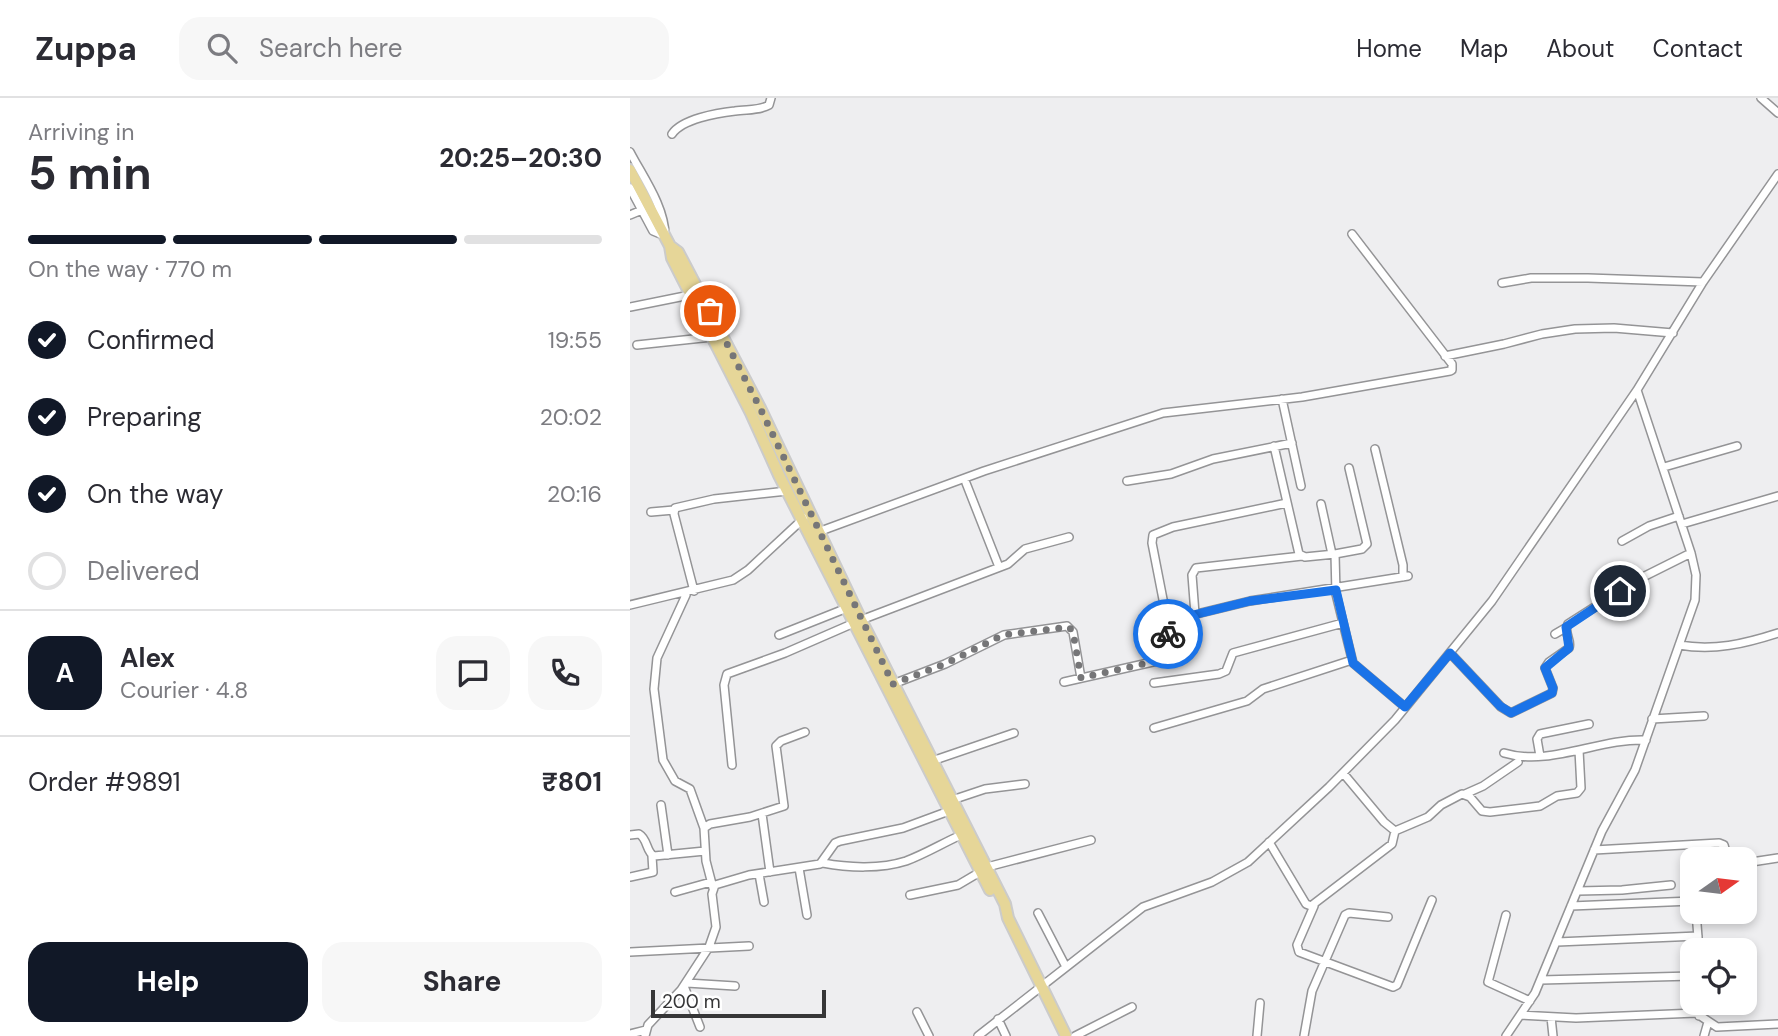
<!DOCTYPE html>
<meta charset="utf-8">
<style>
:root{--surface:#fff;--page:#f7f7f7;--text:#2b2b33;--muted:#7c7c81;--line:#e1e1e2;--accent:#111827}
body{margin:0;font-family:"DM Sans",sans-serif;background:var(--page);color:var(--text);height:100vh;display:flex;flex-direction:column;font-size:26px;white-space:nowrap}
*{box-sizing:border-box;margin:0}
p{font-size:23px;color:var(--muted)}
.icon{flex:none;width:38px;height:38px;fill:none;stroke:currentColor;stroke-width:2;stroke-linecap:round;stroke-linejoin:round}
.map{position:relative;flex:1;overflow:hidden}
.side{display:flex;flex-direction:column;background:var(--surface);width:630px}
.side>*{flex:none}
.needle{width:46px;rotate:76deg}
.fabs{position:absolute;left:1050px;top:749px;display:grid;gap:14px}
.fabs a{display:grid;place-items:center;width:77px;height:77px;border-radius:14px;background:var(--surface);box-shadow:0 4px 10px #0003;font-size:35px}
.scale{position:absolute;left:21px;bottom:18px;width:175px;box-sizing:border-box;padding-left:7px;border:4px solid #363637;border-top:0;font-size:19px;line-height:24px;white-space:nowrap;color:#363637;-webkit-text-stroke:5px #fff;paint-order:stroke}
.pin{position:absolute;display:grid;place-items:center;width:60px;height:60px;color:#fff;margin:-30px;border:4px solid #fff;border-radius:50%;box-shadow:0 2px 7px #0007}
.courier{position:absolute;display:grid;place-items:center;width:70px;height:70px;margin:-35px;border:5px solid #1a73e8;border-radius:50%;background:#fff;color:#222;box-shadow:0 2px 9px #0007}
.overview em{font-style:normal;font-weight:700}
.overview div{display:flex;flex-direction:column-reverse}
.overview{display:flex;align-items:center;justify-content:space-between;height:119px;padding:0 28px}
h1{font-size:46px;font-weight:700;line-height:52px}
.bar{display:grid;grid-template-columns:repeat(4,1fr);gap:10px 7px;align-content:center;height:84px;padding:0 28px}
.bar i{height:9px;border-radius:5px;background:var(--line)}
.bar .selected{background:var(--accent)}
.bar p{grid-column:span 4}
.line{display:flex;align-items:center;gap:18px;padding:0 28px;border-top:2px solid var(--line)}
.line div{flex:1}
.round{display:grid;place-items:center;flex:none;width:74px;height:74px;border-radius:21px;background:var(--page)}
ol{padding:0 28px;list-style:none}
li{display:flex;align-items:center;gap:21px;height:77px}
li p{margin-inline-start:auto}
li .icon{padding:7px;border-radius:50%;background:var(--accent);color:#fff;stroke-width:4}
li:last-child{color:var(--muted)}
li i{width:38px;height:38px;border:4px solid var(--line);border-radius:50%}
.action{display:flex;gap:14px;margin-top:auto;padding:14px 28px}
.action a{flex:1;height:80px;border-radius:21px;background:var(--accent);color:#fff;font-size:28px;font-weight:700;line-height:80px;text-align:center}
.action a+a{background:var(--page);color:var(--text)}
header{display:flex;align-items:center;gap:42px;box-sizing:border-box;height:98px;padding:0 35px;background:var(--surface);border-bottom:2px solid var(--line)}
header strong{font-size:33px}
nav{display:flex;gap:38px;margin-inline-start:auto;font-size:24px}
.search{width:490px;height:63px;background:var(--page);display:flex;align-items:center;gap:18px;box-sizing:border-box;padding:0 24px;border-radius:21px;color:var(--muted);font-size:26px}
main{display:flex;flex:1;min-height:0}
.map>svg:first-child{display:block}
</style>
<header>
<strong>Zuppa</strong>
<div class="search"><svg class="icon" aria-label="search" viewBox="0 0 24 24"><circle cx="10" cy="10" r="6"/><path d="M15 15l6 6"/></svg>Search here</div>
<nav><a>Home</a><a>Map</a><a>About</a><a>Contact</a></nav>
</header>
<main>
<section class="side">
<div class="overview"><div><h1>5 min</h1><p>Arriving in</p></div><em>20:25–20:30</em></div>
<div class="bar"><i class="selected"></i><i class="selected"></i><i class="selected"></i><i></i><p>On the way · 770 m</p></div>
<ol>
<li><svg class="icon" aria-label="check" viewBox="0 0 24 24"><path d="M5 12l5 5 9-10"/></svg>Confirmed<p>19:55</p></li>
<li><svg class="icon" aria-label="check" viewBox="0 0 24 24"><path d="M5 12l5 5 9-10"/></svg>Preparing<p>20:02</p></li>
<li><svg class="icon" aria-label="check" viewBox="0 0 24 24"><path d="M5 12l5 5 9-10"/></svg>On the way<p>20:16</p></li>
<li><i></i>Delivered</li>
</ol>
<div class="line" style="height:126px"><b class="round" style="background:var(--accent);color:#fff">A</b><div><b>Alex</b><p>Courier · 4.8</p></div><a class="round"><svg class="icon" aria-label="chat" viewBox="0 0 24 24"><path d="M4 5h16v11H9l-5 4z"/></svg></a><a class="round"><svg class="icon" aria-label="phone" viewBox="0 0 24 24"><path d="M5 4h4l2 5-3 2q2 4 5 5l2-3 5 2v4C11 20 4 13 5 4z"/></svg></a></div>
<div class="line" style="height:91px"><div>Order #9891</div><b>₹801</b></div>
<div class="action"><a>Help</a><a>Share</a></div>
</section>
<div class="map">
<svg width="1148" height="938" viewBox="0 0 1148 938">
<rect width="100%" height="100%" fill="#eeeef0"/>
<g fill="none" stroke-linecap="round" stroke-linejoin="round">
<!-- minor casing -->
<g stroke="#949496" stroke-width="10">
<path id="minor" d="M1131,0L1148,15
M42,36C52,21 87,15 105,13C116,11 129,13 139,7L141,0
M0,54C13,79 35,109 35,138L23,133L0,90
M0,117L12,112
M872,185L901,180H958L1073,184
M0,209L60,197
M7,247L82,239
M815,258L874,246L912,236L945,231L984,230L1043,235
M652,301L671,388
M644,348L669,456L675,459L705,456L706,496L723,565L775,609
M745,351L773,467V479
M1034,369L1107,348
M497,383L541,376L583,361L662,345
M336,385L369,469
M691,406L702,456
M21,414L44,412
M1052,426L1148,398
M188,434L354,373L533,315L672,299L820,273L822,272V266L722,136
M992,443L1019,428L1049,418
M705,456L732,451L737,446L719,370
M64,493L44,416L45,410L84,401L157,393
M56,497L27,560L24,591L33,662L45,683L60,691L74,730
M0,507L103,482L118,472L174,420
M565,516L562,477L566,470L672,458
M231,522L378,466L395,451L439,439
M538,527L522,445L523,437L543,429L657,405
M925,536L937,529
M149,537L217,510
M1049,547C1084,553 1114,546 1148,535
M820,555L871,609L881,615L922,595L923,590L915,570L919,564L939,550C942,542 933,534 938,526L1007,482L1061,455
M434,584L536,561L540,556L538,527L542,522L620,503L778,478
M524,585L589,576L596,573L603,555L713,525
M263,586L315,566L374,537L437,528L443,534L451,580
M1022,621L1074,618
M524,630L617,603L633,591L722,562
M874,655C920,669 969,640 1016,642
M910,658L907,641L910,636L959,626
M299,664L384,635
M102,667L94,587L97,576L155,555L224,525
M713,675L754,724L765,733L798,719L811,707L832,696L840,699L852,713L860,714L910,708L927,698L947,695L951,690L949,652
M835,696L853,688L888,664
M322,702L355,691L395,686
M31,707L38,757
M132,716L140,774
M0,737L9,736C18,741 16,754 24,758L75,753
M639,744L676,806L681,808L762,746L765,733
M964,752L1089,745L1094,747L1098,761
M193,765C219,770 251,771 276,763C295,756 313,745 331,737
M1115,765L1148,760
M357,769L461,742
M169,770L177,817
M129,776L134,804
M0,779L23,774L22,758
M83,790L76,763L74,730L80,726L120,719L154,708L146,648L151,643L175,634
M948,793L992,792L1041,787
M45,794L81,784
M280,797L328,787L350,774
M684,808L667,847L669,854L763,889L767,887L802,802
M941,808L1062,803
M1066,814L1069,852
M408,815L436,869
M876,817L858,884L900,903
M927,844L1068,838
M0,854L119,848
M911,882L1062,878
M57,885L105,888
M54,888L70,929
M287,914L299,938
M891,917L946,920L1066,915L1087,929L1148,926
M1069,918V905
M921,919L923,938
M368,921L376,938
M0,936L16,932
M15,938L18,927L51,892L79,849L86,829L82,796L85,787L119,777L190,766L205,745L210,743L273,730L319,713
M348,938L513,809L582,784L618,764L699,689L765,622L862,503L1007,292L1073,184L1148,76
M445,938L502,909
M627,938L630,905
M674,938L682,893L715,817L719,815L758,819
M876,938L905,895L972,733L1005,672L1065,502L1066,477L1061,455L1007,292
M1074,938L1078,924"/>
</g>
<!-- primary casing -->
<g stroke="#cbcbcb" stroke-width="14">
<path id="primary" d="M0,72L40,148L42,160L121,315L149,377L360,792
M40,148L48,154L130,310L231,522L375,806L378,820L436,938"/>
</g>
<!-- minor -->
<use href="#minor" stroke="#fff" stroke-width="7"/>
<!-- primary -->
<use href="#primary" stroke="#e6d698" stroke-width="10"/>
</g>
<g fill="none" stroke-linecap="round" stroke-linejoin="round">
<!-- done -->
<path stroke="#767678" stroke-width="7" stroke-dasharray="0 12.6" d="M80,213L130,310L263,586L315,566L373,537L439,529L443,534L451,580L536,561L540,556L538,536"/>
<!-- route -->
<path stroke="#1a73e8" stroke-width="9" d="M538,536L540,524L551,520L620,503L706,492L723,565L775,609L820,555L870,608L881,615L922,595L923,590L915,570L939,550L936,529L990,493"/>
</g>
</svg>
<div class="fabs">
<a><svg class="needle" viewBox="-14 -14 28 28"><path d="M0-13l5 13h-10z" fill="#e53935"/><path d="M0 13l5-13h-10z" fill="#7c7c81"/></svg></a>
<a><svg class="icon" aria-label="locate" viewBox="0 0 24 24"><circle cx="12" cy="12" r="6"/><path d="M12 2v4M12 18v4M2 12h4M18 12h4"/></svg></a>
</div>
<div class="scale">200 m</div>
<div class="pin" style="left:80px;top:213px;background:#ea580c"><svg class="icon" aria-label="bag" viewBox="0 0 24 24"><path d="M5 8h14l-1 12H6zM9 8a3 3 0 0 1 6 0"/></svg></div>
<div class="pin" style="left:990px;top:493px;background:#1f2937"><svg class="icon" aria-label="home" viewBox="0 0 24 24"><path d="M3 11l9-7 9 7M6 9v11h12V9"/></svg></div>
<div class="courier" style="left:538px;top:536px"><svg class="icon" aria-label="bike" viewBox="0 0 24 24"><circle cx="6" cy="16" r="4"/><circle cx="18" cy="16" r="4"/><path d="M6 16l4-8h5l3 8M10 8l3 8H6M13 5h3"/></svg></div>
</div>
</main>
